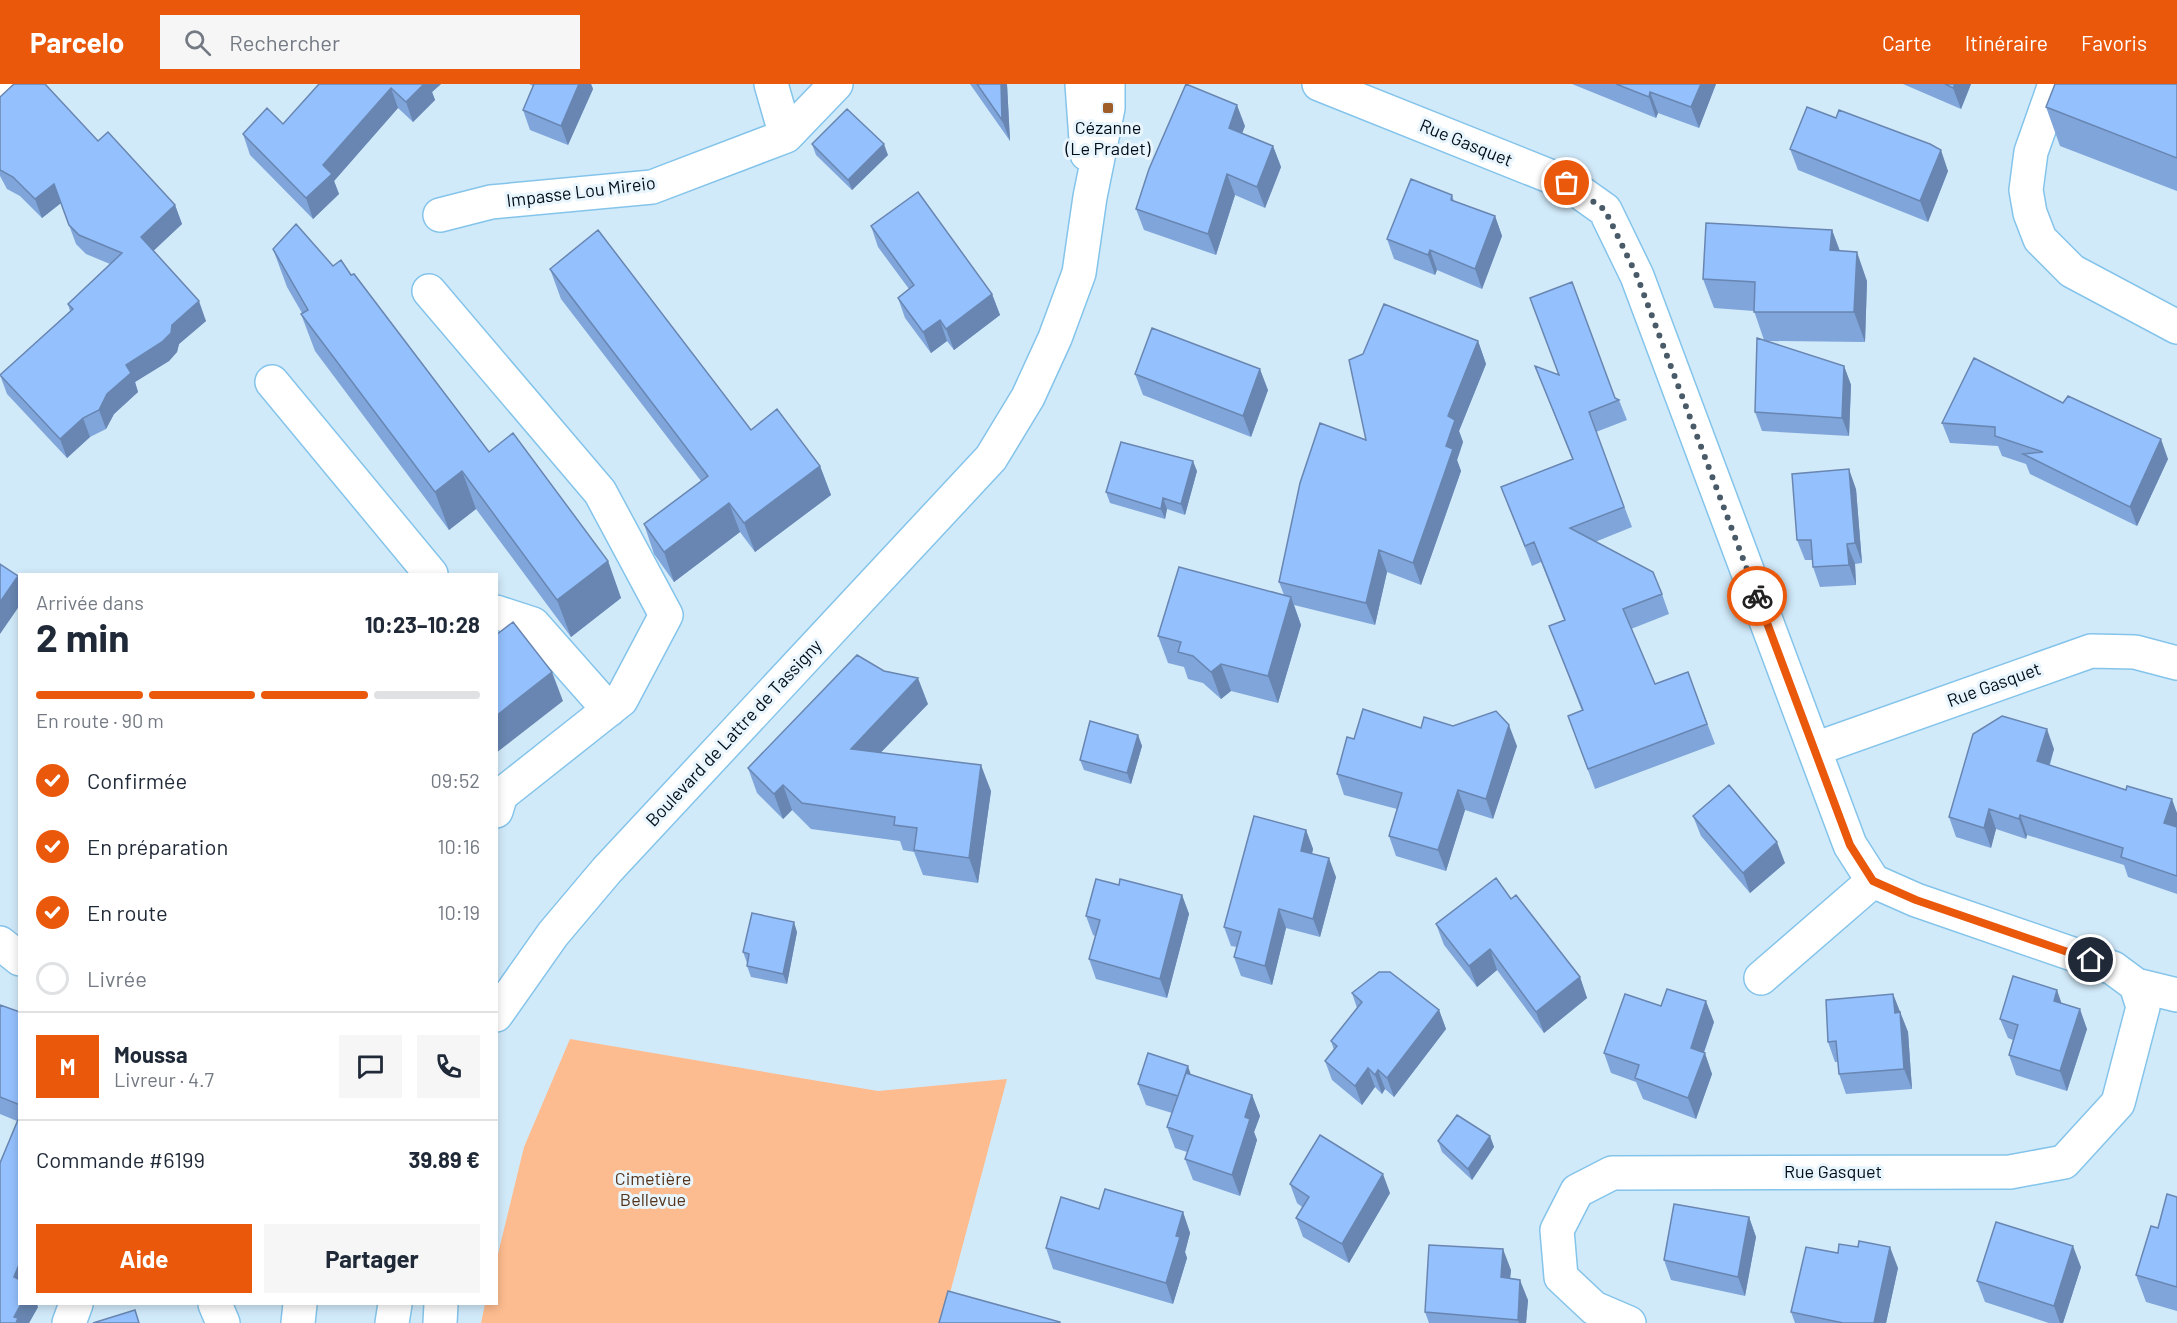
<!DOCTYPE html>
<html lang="fr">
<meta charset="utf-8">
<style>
:root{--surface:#fff;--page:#f6f6f7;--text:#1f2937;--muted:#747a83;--line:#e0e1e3;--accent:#ea580c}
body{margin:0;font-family:Barlow,sans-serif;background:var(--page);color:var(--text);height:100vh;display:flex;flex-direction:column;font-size:22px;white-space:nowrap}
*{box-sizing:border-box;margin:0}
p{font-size:20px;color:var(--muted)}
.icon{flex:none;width:33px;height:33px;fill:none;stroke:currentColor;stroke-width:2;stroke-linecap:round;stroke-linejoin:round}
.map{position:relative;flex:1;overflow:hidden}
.sheet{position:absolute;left:18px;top:489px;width:480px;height:732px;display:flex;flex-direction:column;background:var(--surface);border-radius:0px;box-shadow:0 3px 9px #0003}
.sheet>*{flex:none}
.pin{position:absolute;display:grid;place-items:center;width:51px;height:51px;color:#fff;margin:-26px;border:3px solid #fff;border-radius:50%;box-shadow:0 2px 6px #0007}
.courier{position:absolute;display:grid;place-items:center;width:60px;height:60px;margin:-30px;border:4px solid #ea580c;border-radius:50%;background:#fff;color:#222;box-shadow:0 2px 8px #0007}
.head em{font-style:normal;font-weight:700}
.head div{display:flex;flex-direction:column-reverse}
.head{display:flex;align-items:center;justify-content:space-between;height:102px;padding:0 18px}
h1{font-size:39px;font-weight:700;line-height:45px}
.bar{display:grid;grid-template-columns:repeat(4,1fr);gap:9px 6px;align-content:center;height:72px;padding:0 18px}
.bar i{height:8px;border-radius:4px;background:var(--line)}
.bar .active{background:var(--accent)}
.bar p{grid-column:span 4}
.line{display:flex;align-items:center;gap:15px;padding:0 18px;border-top:2px solid var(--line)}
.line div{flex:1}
.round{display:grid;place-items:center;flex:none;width:63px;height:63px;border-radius:0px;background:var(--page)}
ol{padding:0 18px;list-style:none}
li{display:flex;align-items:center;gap:18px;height:66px}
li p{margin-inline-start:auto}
li .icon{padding:6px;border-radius:50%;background:var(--accent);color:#fff;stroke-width:4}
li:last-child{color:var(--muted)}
li i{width:33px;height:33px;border:3px solid var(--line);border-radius:50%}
.cta{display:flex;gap:12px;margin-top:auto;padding:12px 18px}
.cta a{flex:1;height:69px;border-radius:0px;background:var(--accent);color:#fff;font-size:24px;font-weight:700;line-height:69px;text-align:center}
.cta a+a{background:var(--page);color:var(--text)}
header{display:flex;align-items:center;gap:36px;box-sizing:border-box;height:84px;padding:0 30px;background:var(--accent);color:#fff}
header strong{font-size:28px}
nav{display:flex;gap:33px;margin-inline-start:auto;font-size:21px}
.search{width:420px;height:54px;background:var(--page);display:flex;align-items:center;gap:15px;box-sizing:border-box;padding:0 21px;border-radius:0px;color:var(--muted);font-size:22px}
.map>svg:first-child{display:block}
</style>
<header>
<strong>Parcelo</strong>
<div class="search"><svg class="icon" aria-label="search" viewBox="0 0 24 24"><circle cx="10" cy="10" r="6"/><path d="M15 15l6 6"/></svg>Rechercher</div>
<nav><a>Carte</a><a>Itinéraire</a><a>Favoris</a></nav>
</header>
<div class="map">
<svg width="2177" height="1239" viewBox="0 0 2177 1239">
<rect width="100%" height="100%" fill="#d1eafa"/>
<!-- green -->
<path fill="#fdbc8f" d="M570,955L878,1007L1007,995L942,1239H481L485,1220H496L497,1174L524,1063Z"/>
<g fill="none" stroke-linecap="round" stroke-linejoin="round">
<!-- minor casing -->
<g stroke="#84c4ea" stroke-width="36">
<path id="minor" d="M771,0L786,52
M1082,0L1087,70
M1319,0L1567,99L1605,126L1637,192L1850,761L1873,797L1916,816L2113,884L2136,901L2177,911
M2055,0L2031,68L2026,106L2030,129L2040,155L2072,187L2177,243
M0,5L7,0
M440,131L491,118L652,103L786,52L836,0
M429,207L600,408L666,531L621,616L501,711L496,727
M272,298L431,490
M496,528L533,540L609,626
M1815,665L2091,567L2135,568L2177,579
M0,859L20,875
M1761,894L1873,797
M496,931L553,850L607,786L991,374L1028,313L1055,254L1079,189L1090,113L1108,24V0
M215,1220L223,1239
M69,1239L76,1220
M298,1239L300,1220
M392,1239L395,1220
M440,1239L441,1220
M1629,1239L1594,1224L1561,1193L1557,1146L1577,1107L1612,1089L2010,1088L2064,1078L2118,1019L2143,923L2136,901"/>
</g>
<!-- minor -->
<use href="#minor" stroke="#fff" stroke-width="33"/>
</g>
<!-- wall -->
<path fill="#7fa5da" d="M319,0H441L432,8L435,16L413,38L398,24L334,97L339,110L313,135L250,71L243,50L283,40Z
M529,0H591L593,5L568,61L530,46L523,26L533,2Z
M970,0H1007L1010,57Z
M1572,0H1716L1699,44L1658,29L1656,34Z
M1903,0H1971L1961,25Z
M2177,0V107L2060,62L2046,23Z
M0,13L98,57L175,121L182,140L153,167L206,237L179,260L177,268L169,277L135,298L138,308L114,330L106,345L90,353L67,374L7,310L0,291L70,227L68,220L110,180L86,170L76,160L61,119L42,134L20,112L7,105L0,92Z
M1836,34L1948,87L1928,138L1798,86L1790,65Z
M1245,42L1242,49L1273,62L1281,83L1265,124L1235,111L1216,171L1144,146L1136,125Z
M812,60L888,71L852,106L816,71Z
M1452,111L1454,117L1495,132L1502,152L1482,205L1437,186L1435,191L1394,175L1387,155Z
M871,142L992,210L1000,231L954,266L947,257L931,269L905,234L898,214L909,205L878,163Z
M1832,146L1840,167L1867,197L1865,258L1767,257L1844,282L1851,301L1849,352L1762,347L1755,328L1764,256L1754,227L1714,224L1703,195Z
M273,165L333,182L351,191L489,368L608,477L621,514L571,553L476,425L449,446L315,267L301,230L302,229L287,203Z
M550,185L751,346L820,382L831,411L755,468L740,448L674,498L654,470L644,440L701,397L561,215Z
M1478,257L1486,280L1459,347L1463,358L1457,376L1461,387L1421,501L1387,488L1375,541L1294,521L1301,541L1278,619L1231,607L1221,615L1203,599L1188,595L1184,583L1168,579L1158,552L1284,511L1279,498L1366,356Z
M1974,274L2168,375L2137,442L2030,390L2026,380L2002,372L1998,362L1950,359L1942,339Z
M1535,282L1619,316L1627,336L1596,348L1632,443L1595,458L1662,510L1669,530L1631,545L1655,600L1688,588L1715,660L1595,705L1568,632L1582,627L1549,542L1564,536L1541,478L1532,482L1501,403L1572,375Z
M1135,290L1268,306L1251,353L1143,311Z
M1197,387L1185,431L1167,425L1165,435L1110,419L1106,408Z
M1856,405L1862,479L1855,480L1856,501L1820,503L1813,483V476H1805L1797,456Z
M884,587L928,620L881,668L991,707L978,799L923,791L914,768L903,766L900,757L811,745L792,726L783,735L757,709L748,684Z
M1421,644L1517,662L1493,735L1465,726L1446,787L1396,772L1389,752L1397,725L1344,711L1337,690L1354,655Z
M1138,651L1142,662L1131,700L1084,686L1080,676Z
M2054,665L2050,681L2177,729V810L2128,793L2124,781L2027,751L2026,755L1996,745L1991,764L1956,753L1949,733Z
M1693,732L1785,779L1750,809L1701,752Z
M1306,746L1313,765L1312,770L1336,793L1320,853L1286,844L1272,901L1241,892L1234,873L1237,863L1231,862L1224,843Z
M1119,801L1182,811L1189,830L1167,914L1096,895L1089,875L1095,852L1093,851L1086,832Z
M1511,815L1580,893L1587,914L1544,949L1497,886L1477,903L1444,861L1436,840Z
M797,848L787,900L751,893L747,882V879L743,868Z
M1352,909L1439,926L1446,945L1394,1013L1385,1005L1382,1010L1375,1003L1362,1021L1332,996L1325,977L1334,966L1331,957L1357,924Z
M1893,910L1908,948L1912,1005L1846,1010L1839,990L1838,978H1835L1828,958Z
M2062,919L2087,945L2067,1007L2016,991L2009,971L2013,956L2008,954L2000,935Z
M0,921L20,928V1220L38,1223L29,1239H0L17,1037L0,1030Z
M1714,938L1704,969L1712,990L1696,1035L1643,1015L1636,998L1611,989L1604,969Z
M1191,991L1252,1011L1260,1032L1254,1048L1257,1056L1240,1112L1193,1096L1185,1075L1187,1068L1175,1064L1167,1043L1172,1029L1146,1021L1138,1000Z
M1490,1052L1494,1063L1472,1096L1442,1068L1438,1057Z
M1290,1100L1390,1109L1349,1179L1303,1153L1296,1134L1302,1123L1297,1119Z
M2177,1113V1227L2146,1218L2136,1191Z
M1099,1125L1183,1128L1190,1149L1185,1168L1187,1174L1173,1220L1053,1185L1046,1164Z
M1749,1133L1756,1153L1745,1212L1671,1196L1664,1176Z
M2081,1183L2063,1239H2049L1985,1218L1977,1197Z
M1898,1184L1886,1239H1795L1791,1228Z
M1511,1186L1510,1194L1528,1216L1526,1239H1429L1425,1228Z"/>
<!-- shaded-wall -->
<path fill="#6886b1" d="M424,0H441L432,8L435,16L413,38L406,18Z
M579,0H591L593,5L568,61L561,42Z
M1001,0H1007L1010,57L1002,36Z
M1701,0H1716L1699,44L1691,23Z
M1955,0H1971L1961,25L1953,4Z
M391,4L398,24L334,97L339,110L313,135L306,114L323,81Z
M1650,8L1658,29L1656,34L1649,13Z
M1237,21L1245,42L1236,65L1229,44Z
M884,60L888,71L852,106L848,96Z
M1273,62L1281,83L1265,124L1257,103Z
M1941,66L1948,87L1928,138L1920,117Z
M1227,90L1235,111L1216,171L1208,150Z
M54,100L61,119L42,134L35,115Z
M175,121L182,140L148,172L141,153Z
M1495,132L1502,152L1482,205L1475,185Z
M1832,146L1843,176L1830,166Z
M1430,166L1437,186L1435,191L1428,171Z
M1857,168L1867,197L1865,258L1854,228Z
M992,210L1000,231L954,266L946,245Z
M199,217L206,237L179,260L177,268L169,277L135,298L138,308L114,330L106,345L99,326L107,310L126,281Z
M940,236L947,257L931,269L923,248Z
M1478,257L1486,280L1459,347L1463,358L1457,376L1461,387L1421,501L1413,479L1446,362L1448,332Z
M1844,282L1851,301L1849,352L1842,334Z
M1260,285L1268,306L1251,353L1243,332Z
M83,334L90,353L67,374L60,355Z
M2161,355L2168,375L2137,442L2130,423Z
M1193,377L1197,387L1185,431L1181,420Z
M820,382L831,411L755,468L744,439Z
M1849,385L1856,405L1862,479L1855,459Z
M462,387L476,425L449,446L435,408Z
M1163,414L1167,425L1165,435L1161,425Z
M729,419L740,448L674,498L664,468Z
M1847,460L1855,480L1856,501L1849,481Z
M1379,466L1387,488L1375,541L1366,519Z
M608,477L621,514L571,553L557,516Z
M18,492L20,496V521L0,550V518Z
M1291,513L1301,541L1278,619L1268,592Z
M1221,580L1231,607L1221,615L1211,588Z
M552,588L563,617L496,669V632Z
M918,594L928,620L860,690L851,665Z
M1509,641L1517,662L1493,735L1486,715Z
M2047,645L2054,665L2044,697L2037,677Z
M1138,651L1142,662L1131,700L1127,689Z
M981,681L991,707L978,799L969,774Z
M783,701L792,726L783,735L774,710Z
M1458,706L1465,726L1446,787L1438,766Z
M2172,715L2177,729V742L2172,759L2164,739Z
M1989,725L1996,745L1991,764L1984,744Z
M2020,731L2027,751L2026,755L2019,735Z
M1306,746L1313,765L1308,786L1301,767Z
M1777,758L1785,779L1750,809L1743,789Z
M1329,774L1336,793L1320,853L1313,835Z
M1182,811L1189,830L1167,914L1160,895Z
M1279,825L1286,844L1272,901L1265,882Z
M794,838L797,848L787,900L783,890Z
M1490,865L1497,886L1477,903L1469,882Z
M1580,893L1587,914L1544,949L1536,928Z
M2057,906L2064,926L2054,917Z
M1893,910L1908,948L1912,1005L1904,985L1895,929Z
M1706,917L1714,938L1698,985L1691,964Z
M2080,925L2087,945L2067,1007L2060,987Z
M1439,926L1446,945L1394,1013L1387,994Z
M1705,969L1712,990L1696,1035L1688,1014Z
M1188,982L1195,1003L1178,1012Z
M1368,984L1375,1003L1362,1021L1355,1002Z
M1378,986L1385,1005L1382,1010L1375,991Z
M1252,1011L1260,1032L1254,1048L1257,1056L1240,1112L1232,1091L1245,1033Z
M1490,1052L1494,1063L1472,1096L1468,1085Z
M1383,1090L1390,1109L1349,1179L1342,1160Z
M1183,1128L1190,1149L1185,1168L1187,1174L1173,1220L1166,1199L1176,1152Z
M1749,1133L1756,1153L1745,1212L1738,1193Z
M2073,1162L2081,1183L2063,1239H2060L2054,1222Z
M1890,1163L1898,1184L1886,1239H1874Z
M1503,1165L1511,1186L1508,1214L1501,1193Z
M20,1178V1207L14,1193Z
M1520,1196L1528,1216L1526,1239H1519L1518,1236Z
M21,1220H37L38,1223L29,1239H16L14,1233Z"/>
<!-- building -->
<path fill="#94c0fd" stroke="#6886b1" stroke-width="1.5" d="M14,0H45L98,57L108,48L175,121L141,153L199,217L172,241L171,249L162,258L126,281L131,289L107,310L99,326L83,334L60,355L0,291L73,225L68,220L122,169L79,151L69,141L54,100L35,115L13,93L0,86V13Z
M319,0H424L406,18L391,4L323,81L332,90L306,114L243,50L267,24L283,40Z
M534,0H579L561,42L523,26Z
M977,0H1001L1002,36Z
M1186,0L1237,21L1229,44L1273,62L1257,103L1227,90L1208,150L1136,125L1149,85Z
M1616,0H1701L1691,23L1650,8L1649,13Z
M1945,0H1955L1953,4Z
M2055,0H2177V74L2046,23Z
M1807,23L1836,34L1839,26L1930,60L1941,66L1920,117L1790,65Z
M847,25L884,60L848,96L812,60Z
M1411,95L1452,111L1451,116L1495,132L1475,185L1430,166L1428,171L1387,155Z
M918,108L992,210L946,245L940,236L923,248L898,214L914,201L871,142Z
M1706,139L1832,146L1830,166L1857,168L1854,228H1754L1755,198L1703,195Z
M296,140L333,182L341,176L351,191L354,190L489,368L513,349L608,477L557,516L462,387L435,408L301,230L308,226L273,165Z
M598,146L751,346L777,325L820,382L744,439L729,419L664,468L644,440L708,392L550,185Z
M1572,198L1615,314L1619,316L1589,328L1624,423L1570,444L1653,488L1662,510L1623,525L1655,600L1688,588L1707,640L1588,685L1568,632L1583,626L1549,542L1565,536L1534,458L1525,462L1501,403L1573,375L1535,282L1559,291L1530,214Z
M1384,220L1478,257L1448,332L1455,336L1446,362L1453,365L1413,479L1379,466L1366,519L1279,498L1300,399L1320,339L1366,356L1349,276L1363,270Z
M1152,244L1260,285L1243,332L1135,290Z
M1757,254L1844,282L1842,334L1755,328Z
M1974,274L2063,319L2068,312L2161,355L2130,423L2023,370L2043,368L1995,352V343L1942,339Z
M1121,358L1193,377L1181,420L1163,414L1161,425L1106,408Z
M1849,385L1855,459L1847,460L1849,481L1813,483L1811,456H1797L1792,390Z
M0,480L18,492L0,518Z
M1179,483L1291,513L1268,592L1221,580L1211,588L1193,572L1178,568L1181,558L1158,552Z
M513,538L552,588L496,632V551Z
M857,571L884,587L918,594L851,665L981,681L969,774L914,766L917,744L894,741L895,733L802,719L783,701L774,710L748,684Z
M1363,625L1421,644L1424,633L1453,642L1496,627L1509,641L1486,715L1458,706L1438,766L1389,752L1402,709L1337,690L1347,653L1354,655Z
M2002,632L2047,645L2037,677L2126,706L2127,702L2172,715L2164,739L2177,743V792L2121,773L2123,764L2020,731L2019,735L1989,725L1984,744L1949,733L1973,650Z
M1090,637L1138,651L1127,689L1080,676Z
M1729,701L1777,758L1743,789L1693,732Z
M1254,732L1306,746L1301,767L1329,774L1313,835L1279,825L1265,882L1234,873L1241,848L1224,843Z
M1496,794L1511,815L1516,811L1580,893L1536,928L1490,865L1469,882L1436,840Z
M1096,795L1119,801L1120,795L1182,811L1160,895L1089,875L1100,836L1086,832Z
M752,829L794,838L783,890L747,882L749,870L743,868Z
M1379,888H1390L1439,926L1387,994L1378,986L1375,991L1368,984L1355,1002L1325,977L1337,962L1331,957L1362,918L1352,909Z
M2013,892L2057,906L2054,917L2080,925L2060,987L2009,971L2018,941L2000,935Z
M1667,905L1706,917L1691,964L1705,969L1688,1014L1635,994L1639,981L1604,969L1625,910L1661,922Z
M1893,910L1895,929L1900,928L1904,985L1839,990L1836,957L1828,958L1826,916Z
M0,921L20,928V1021L0,1013Z
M1148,969L1188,982L1178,1012L1138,1000Z
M1186,989L1252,1011L1245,1033L1250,1035L1232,1091L1185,1075L1193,1052L1167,1043Z
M20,1031V1178L14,1193L20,1196V1220H21L14,1233L18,1234L16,1239H0V1079Z
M1457,1031L1490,1052L1468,1085L1438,1057Z
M1320,1051L1383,1090L1342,1160L1296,1134L1309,1113L1290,1100Z
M1105,1105L1183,1128L1176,1152L1180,1153L1166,1199L1046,1164L1061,1113L1099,1125Z
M2167,1110L2177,1113V1203L2136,1191L2151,1142L2158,1144Z
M1674,1120L1749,1133L1738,1193L1664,1176Z
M1996,1138L2073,1162L2054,1222L1977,1197Z
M1859,1157L1890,1163L1874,1239H1843L1791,1228L1806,1163L1838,1169L1839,1160L1858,1163Z
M1429,1161L1503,1165L1501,1193L1520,1196L1518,1236L1425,1228Z
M948,1207L1060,1238V1239H939Z
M135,1226L139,1239H93Z"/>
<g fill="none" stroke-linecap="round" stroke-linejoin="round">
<!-- done -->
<path stroke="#495a68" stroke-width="6" stroke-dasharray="0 10.8" d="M1567,99L1605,126L1637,192L1757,512"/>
<!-- route -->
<path stroke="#ea580c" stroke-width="8" d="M1757,512L1850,761L1873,797L1916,816L2091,876"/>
</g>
<!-- markers -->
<rect fill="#9f5d29" stroke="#e9f5fd" stroke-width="2" x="1102" y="18" width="12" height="12" rx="3"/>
<g text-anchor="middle" stroke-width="6" stroke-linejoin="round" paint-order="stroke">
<!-- poi labels -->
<g font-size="18" fill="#000d1a" stroke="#e9f5fd">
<text x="1108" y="50">Cézanne<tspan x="1108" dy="21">(Le Pradet)</tspan></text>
</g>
<!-- street labels -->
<g font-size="18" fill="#000d1a" stroke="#e9f5fd">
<text transform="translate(1466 59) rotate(22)" y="6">Rue Gasquet</text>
<text transform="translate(581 108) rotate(-7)" y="6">Impasse Lou Mireio</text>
<text transform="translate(1994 601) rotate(-20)" y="6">Rue Gasquet</text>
<text transform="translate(734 649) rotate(-47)" y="6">Boulevard de Lattre de Tassigny</text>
<text x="1833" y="1094">Rue Gasquet</text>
</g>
<!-- park labels -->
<g font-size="18" fill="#54331a" stroke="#e9f5fd">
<text x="653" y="1101">Cimetière<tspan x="653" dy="21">Bellevue</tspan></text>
</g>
</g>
</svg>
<div class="pin" style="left:1567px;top:99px;background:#ea580c"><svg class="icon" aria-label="bag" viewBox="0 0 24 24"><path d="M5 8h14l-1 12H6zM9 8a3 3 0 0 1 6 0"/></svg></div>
<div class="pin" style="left:2091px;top:876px;background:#1f2937"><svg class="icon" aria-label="home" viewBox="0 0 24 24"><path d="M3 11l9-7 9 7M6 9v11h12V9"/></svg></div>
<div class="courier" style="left:1757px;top:512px"><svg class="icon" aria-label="bike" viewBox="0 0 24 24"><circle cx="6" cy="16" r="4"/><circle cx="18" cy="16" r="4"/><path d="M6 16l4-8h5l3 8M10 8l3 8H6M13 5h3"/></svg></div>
<section class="sheet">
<div class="head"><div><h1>2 min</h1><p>Arrivée dans</p></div><em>10:23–10:28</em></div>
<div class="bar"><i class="active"></i><i class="active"></i><i class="active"></i><i></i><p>En route · 90 m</p></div>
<ol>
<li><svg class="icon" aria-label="check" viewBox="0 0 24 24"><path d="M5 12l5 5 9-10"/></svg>Confirmée<p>09:52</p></li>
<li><svg class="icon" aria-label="check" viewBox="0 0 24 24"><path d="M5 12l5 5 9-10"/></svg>En préparation<p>10:16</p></li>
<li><svg class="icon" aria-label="check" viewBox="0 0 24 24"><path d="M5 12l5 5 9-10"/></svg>En route<p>10:19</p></li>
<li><i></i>Livrée</li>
</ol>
<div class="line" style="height:108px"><b class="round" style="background:var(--accent);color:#fff">M</b><div><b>Moussa</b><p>Livreur · 4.7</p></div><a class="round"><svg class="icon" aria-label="chat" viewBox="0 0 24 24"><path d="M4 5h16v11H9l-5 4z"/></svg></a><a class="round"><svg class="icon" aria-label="phone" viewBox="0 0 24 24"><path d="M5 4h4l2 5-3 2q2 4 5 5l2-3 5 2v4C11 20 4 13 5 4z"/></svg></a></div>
<div class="line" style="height:78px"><div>Commande #6199</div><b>39.89 €</b></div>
<div class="cta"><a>Aide</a><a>Partager</a></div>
</section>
</div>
